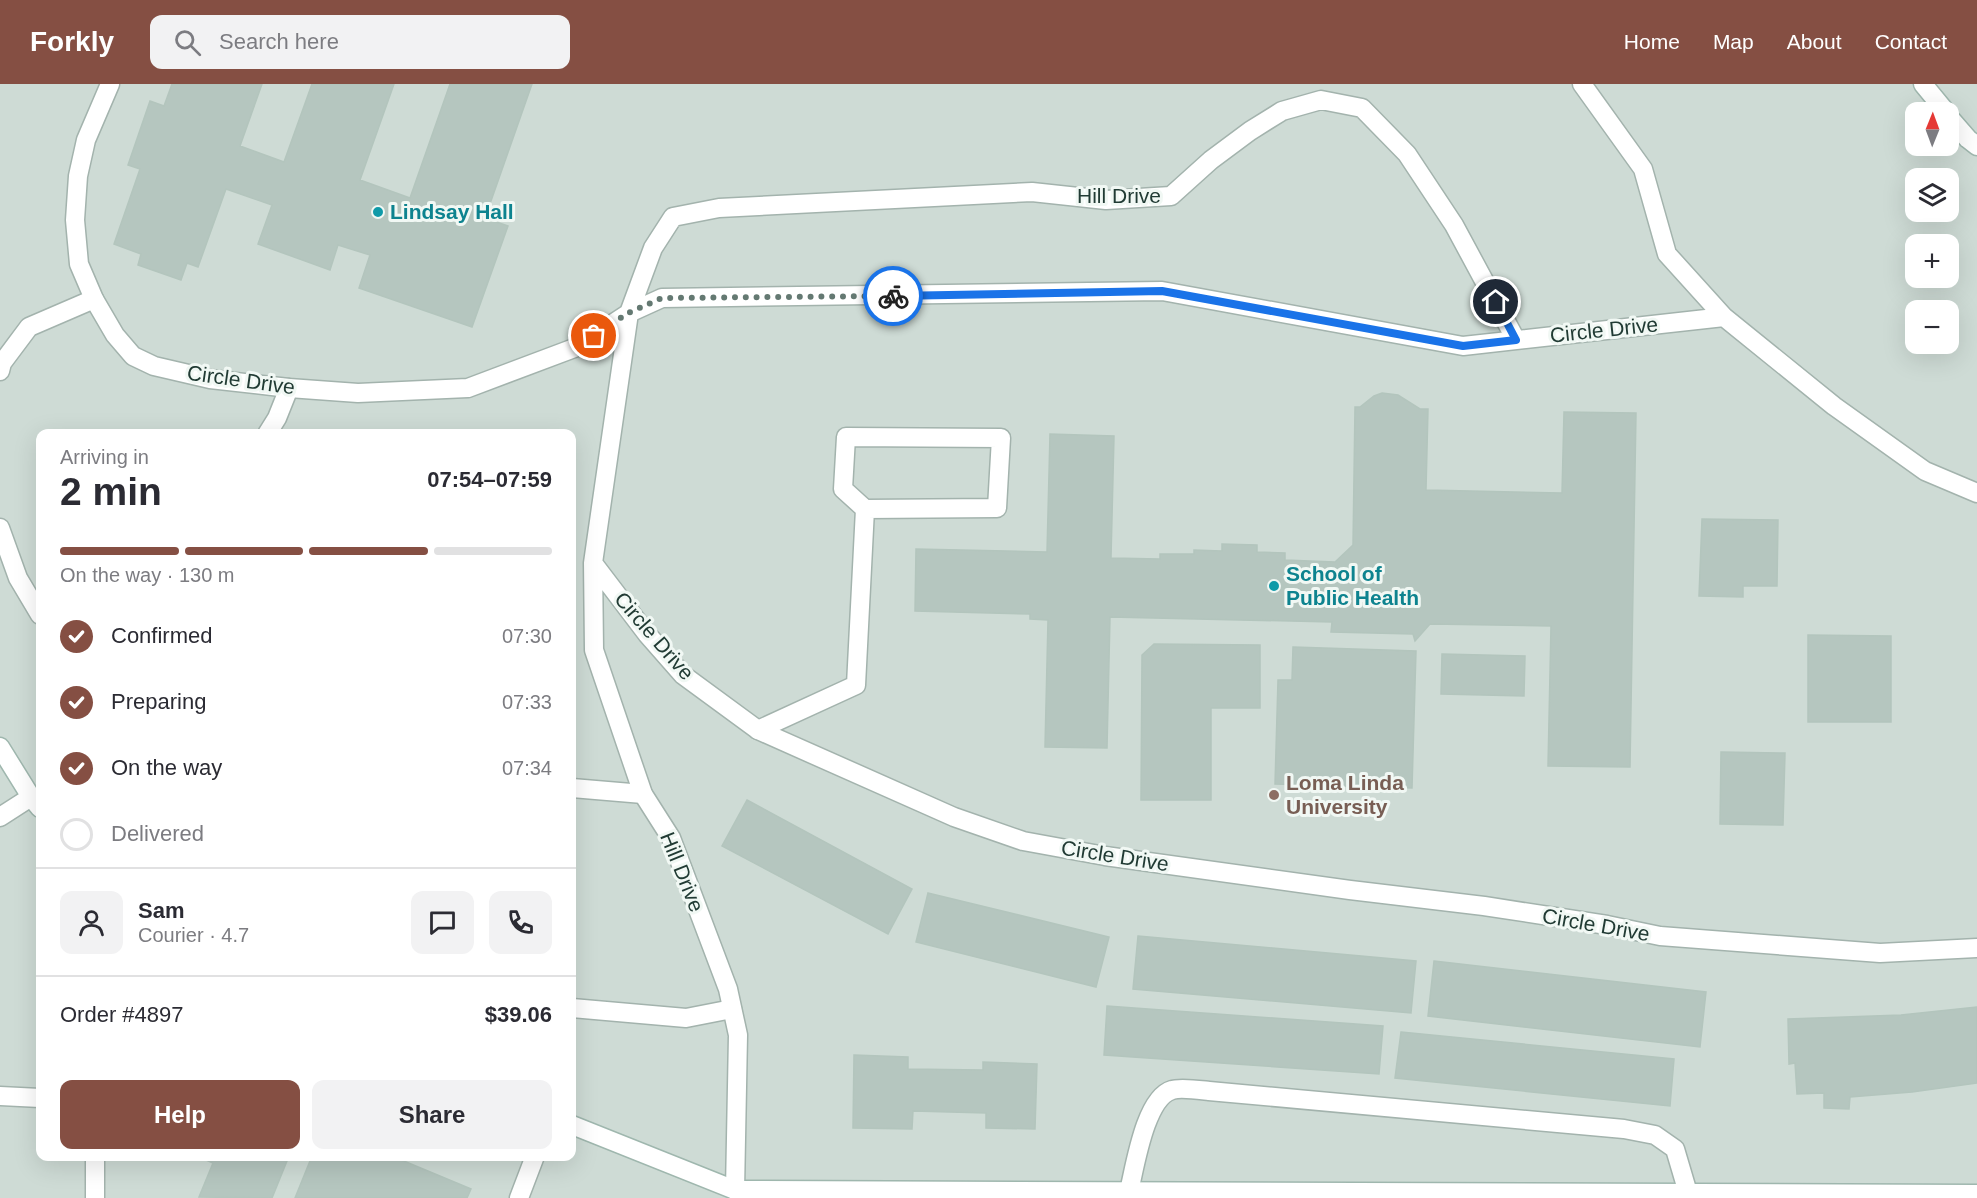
<!DOCTYPE html>
<meta charset="utf-8">
<style>
:root{--surface:#fff;--page:#f2f2f3;--text:#2b2b33;--muted:#7c7c81;--line:#e1e1e2;--accent:#854f43}
body{margin:0;font-family:Arial,sans-serif;background:var(--page);color:var(--text);height:100vh;display:flex;flex-direction:column;font-size:22px;white-space:nowrap}
*{box-sizing:border-box;margin:0}
p{font-size:20px;color:var(--muted)}
.icon{flex:none;width:33px;height:33px;fill:none;stroke:currentColor;stroke-width:2;stroke-linecap:round;stroke-linejoin:round}
.map{position:relative;flex:1;overflow:hidden}
.side{position:absolute;left:36px;top:345px;width:540px;height:732px;display:flex;flex-direction:column;background:var(--surface);border-radius:12px;box-shadow:0 6px 24px #0002}
.side>*{flex:none}
.needle{width:39px;rotate:1deg}
.buttons{position:absolute;left:1905px;top:18px;display:grid;gap:12px}
.buttons a{display:grid;place-items:center;width:54px;height:54px;border-radius:12px;background:var(--surface);box-shadow:0 6px 24px #0002;font-size:30px}
.pin{position:absolute;display:grid;place-items:center;width:51px;height:51px;color:#fff;margin:-26px;border:3px solid #fff;border-radius:50%;box-shadow:0 2px 6px #0007}
.courier{position:absolute;display:grid;place-items:center;width:60px;height:60px;margin:-30px;border:4px solid #1a73e8;border-radius:50%;background:#fff;color:#222;box-shadow:0 2px 8px #0007}
.summary em{font-style:normal;font-weight:700}
.summary div{display:flex;flex-direction:column-reverse}
.summary{display:flex;align-items:center;justify-content:space-between;height:102px;padding:0 24px}
h1{font-size:39px;font-weight:700;line-height:45px}
.bar{display:grid;grid-template-columns:repeat(4,1fr);gap:9px 6px;align-content:center;height:72px;padding:0 24px}
.bar i{height:8px;border-radius:4px;background:var(--line)}
.bar .selected{background:var(--accent)}
.bar p{grid-column:span 4}
.line{display:flex;align-items:center;gap:15px;padding:0 24px;border-top:2px solid var(--line)}
.line div{flex:1}
.round{display:grid;place-items:center;flex:none;width:63px;height:63px;border-radius:12px;background:var(--page)}
ol{padding:0 24px;list-style:none}
li{display:flex;align-items:center;gap:18px;height:66px}
li p{margin-inline-start:auto}
li .icon{padding:6px;border-radius:50%;background:var(--accent);color:#fff;stroke-width:4}
li:last-child{color:var(--muted)}
li i{width:33px;height:33px;border:3px solid var(--line);border-radius:50%}
.button{display:flex;gap:12px;margin-top:auto;padding:12px 24px}
.button a{flex:1;height:69px;border-radius:12px;background:var(--accent);color:#fff;font-size:24px;font-weight:700;line-height:69px;text-align:center}
.button a+a{background:var(--page);color:var(--text)}
header{display:flex;align-items:center;gap:36px;box-sizing:border-box;height:84px;padding:0 30px;background:var(--accent);color:#fff}
header strong{font-size:28px}
nav{display:flex;gap:33px;margin-inline-start:auto;font-size:21px}
.search{width:420px;height:54px;background:var(--page);display:flex;align-items:center;gap:15px;box-sizing:border-box;padding:0 21px;border-radius:12px;color:var(--muted);font-size:22px}
.map>svg:first-child{display:block}
</style>
<header>
<strong>Forkly</strong>
<div class="search"><svg class="icon" aria-label="search" viewBox="0 0 24 24"><circle cx="10" cy="10" r="6"/><path d="M15 15l6 6"/></svg>Search here</div>
<nav><a>Home</a><a>Map</a><a>About</a><a>Contact</a></nav>
</header>
<div class="map">
<svg width="1977" height="1114" viewBox="0 0 1977 1114">
<rect width="100%" height="100%" fill="#e0ebe6"/>
<!-- built -->
<path fill="#cedbd5" fill-rule="evenodd" d="M0,0H1977V1114H0ZM1916,28H1948V62H1916ZM1916,94H1948V128H1916ZM1916,160H1948V194H1916ZM1916,226H1948V260H1916ZM40,350H572V1072H40Z"/>
<!-- building -->
<path fill="#b5c6bf" stroke="#b3c5bd" stroke-width="1.5" d="M172,0H262L240,62L284,78L312,0H394L360,96L410,114L450,0H532L485,134L508,142L472,243L359,204L370,171L338,161L330,186L258,160L272,121L226,105L198,183L187,179L181,196L138,181L141,170L114,160L140,85L128,81L150,17L164,22Z
M1382,309L1398,311L1420,325H1428L1426,406L1562,409L1564,328L1636,329L1630,683L1548,682L1551,542L1430,540L1415,557L1413,550L1331,548L1332,538L1110,533L1107,664L1045,663L1048,536L1030,535V530L915,527L916,465L1047,468L1050,350L1114,352L1111,474L1160,475V470H1194V466L1222,467V460L1257,461V468L1285,469V476L1335,478L1353,461L1355,323H1360L1374,312Z
M1702,435L1778,436L1777,502H1743V513L1699,512Z
M1808,551L1891,552V638H1808Z
M1154,560L1260,561V624H1211V716H1141L1142,571Z
M1293,563L1416,567L1412,704L1275,700L1278,596H1292Z
M1442,570L1525,572L1524,612L1441,610Z
M1721,668L1785,669L1783,741L1720,740Z
M747,716L912,805L888,850L722,762Z
M928,809L1109,853L1096,903L916,858Z
M1138,852L1416,877L1411,929L1133,905Z
M1434,877L1706,908L1700,963L1428,932Z
M1107,922L1383,942L1379,990L1104,971Z
M1977,923V999L1912,1008L1850,1013L1849,1025L1824,1024V1009L1797,1010L1795,979L1789,980L1788,935L1901,931Z
M1401,948L1674,975L1670,1022L1395,994Z
M854,971L908,973V985L983,986V978L1037,980L1035,1045L986,1044V1029L913,1027L912,1045L853,1044Z
M197,1072H289L272,1114L199,1113L213,1079Z
M312,1072H392L471,1105L467,1114H295Z"/>
<g fill="none" stroke-linecap="round" stroke-linejoin="round">
<!-- lane casing -->
<g stroke="#a3b3ad" stroke-width="21">
<path id="lane" d="M0,287L2,279L29,243L94,215
M267,350L277,334L289,304
M0,444L18,494L40,531
M758,646L856,601L865,425L843,405L846,353L1001,354L997,424L865,425
M572,704L643,710
M572,924L686,934L732,925
M0,1012L40,1014
M1129,1107C1135,1083 1145,1014 1172,1006C1180,1003 1200,1006 1209,1007L1624,1045L1655,1051L1675,1065L1688,1109
M95,1114V1072
M519,1114L535,1072"/>
</g>
<!-- street casing -->
<g stroke="#a3b3ad" stroke-width="21">
<path id="street" d="M110,0L86,56L78,92L75,136L79,180L94,215L115,251L133,272L154,282L210,295L289,304L358,309L468,304L577,263L629,229L662,214L1162,207L1463,262L1724,233L1834,322L1925,387L1977,409
M1582,0L1643,85L1667,170L1724,233
M1516,256L1454,141L1407,70L1362,24L1321,16L1282,27L1250,47L1211,76L1171,112L1106,116L1032,108L719,124L673,133L653,164L629,229L593,479L647,550L683,591L758,646L954,733L1023,757L1105,772L1350,806L1484,822L1607,841L1660,852L1880,869L1977,864
M593,479L594,566L643,710L671,754L728,905L738,951L735,1106
M0,733L31,713"/>
</g>
<!-- secondary casing -->
<g stroke="#9fb7ae" stroke-width="21">
<path id="secondary" d="M1923,0L1946,28
M1948,32L1968,55L1977,62
M0,663L31,713L40,724
M572,1041L735,1106L1977,1110"/>
</g>
<!-- lane -->
<use href="#lane" stroke="#fff" stroke-width="18"/>
<!-- street -->
<use href="#street" stroke="#fff" stroke-width="18"/>
<!-- secondary -->
<use href="#secondary" stroke="#fff" stroke-width="18"/>
</g>
<g fill="none" stroke-linecap="round" stroke-linejoin="round">
<!-- done -->
<path stroke="#647972" stroke-width="6" stroke-dasharray="0 10.8" d="M594,252L628,229L662,214L893,212"/>
<!-- route -->
<path stroke="#1a73e8" stroke-width="8" d="M893,212L1162,207L1463,262L1516,256L1496,218"/>
</g>
<!-- markers -->
<g fill="#0f9aa8" stroke="#f1f8f4" stroke-width="2">
<circle cx="378" cy="128" r="6"/>
<circle cx="1274" cy="502" r="6"/>
</g>
<circle fill="#8d6e63" stroke="#f1f8f4" stroke-width="2" cx="1274" cy="711" r="6"/>
<g text-anchor="middle" stroke-width="6" stroke-linejoin="round" paint-order="stroke">
<!-- street labels -->
<g font-size="21" fill="#213b34" stroke="#f1f8f4">
<text x="1119" y="119">Hill Drive</text>
<text transform="translate(1604 246) rotate(-6)" y="7">Circle Drive</text>
<text transform="translate(241 296) rotate(8)" y="7">Circle Drive</text>
<text transform="translate(654 552) rotate(49)" y="7">Circle Drive</text>
<text transform="translate(1115 772) rotate(9)" y="7">Circle Drive</text>
<text transform="translate(682 788) rotate(68)" y="7">Hill Drive</text>
<text transform="translate(1596 841) rotate(10)" y="7">Circle Drive</text>
</g>
<!-- culture labels -->
<g font-size="21" font-weight="bold" fill="#0d838f" stroke="#f1f8f4" text-anchor="start">
<text x="390" y="135">Lindsay Hall</text>
<text x="1286" y="497">School of<tspan x="1286" dy="24">Public Health</tspan></text>
</g>
<!-- education labels -->
<g font-size="21" font-weight="bold" fill="#785e54" stroke="#f1f8f4" text-anchor="start">
<text x="1286" y="706">Loma Linda<tspan x="1286" dy="24">University</tspan></text>
</g>
</g>
</svg>
<div class="buttons">
<a><svg class="needle" viewBox="-14 -14 28 28"><path d="M0-13l5 13h-10z" fill="#e53935"/><path d="M0 13l5-13h-10z" fill="#7c7c81"/></svg></a>
<a><svg class="icon" aria-label="layers" viewBox="0 0 24 24"><path d="M12 4l9 5-9 5-9-5zM3 14l9 5 9-5"/></svg></a>
<a>+</a>
<a>−</a>
</div>
<div class="pin" style="left:594px;top:252px;background:#ea580c"><svg class="icon" aria-label="bag" viewBox="0 0 24 24"><path d="M5 8h14l-1 12H6zM9 8a3 3 0 0 1 6 0"/></svg></div>
<div class="pin" style="left:1496px;top:218px;background:#1f2937"><svg class="icon" aria-label="home" viewBox="0 0 24 24"><path d="M3 11l9-7 9 7M6 9v11h12V9"/></svg></div>
<div class="courier" style="left:893px;top:212px"><svg class="icon" aria-label="bike" viewBox="0 0 24 24"><circle cx="6" cy="16" r="4"/><circle cx="18" cy="16" r="4"/><path d="M6 16l4-8h5l3 8M10 8l3 8H6M13 5h3"/></svg></div>
<section class="side">
<div class="summary"><div><h1>2 min</h1><p>Arriving in</p></div><em>07:54–07:59</em></div>
<div class="bar"><i class="selected"></i><i class="selected"></i><i class="selected"></i><i></i><p>On the way · 130 m</p></div>
<ol>
<li><svg class="icon" aria-label="check" viewBox="0 0 24 24"><path d="M5 12l5 5 9-10"/></svg>Confirmed<p>07:30</p></li>
<li><svg class="icon" aria-label="check" viewBox="0 0 24 24"><path d="M5 12l5 5 9-10"/></svg>Preparing<p>07:33</p></li>
<li><svg class="icon" aria-label="check" viewBox="0 0 24 24"><path d="M5 12l5 5 9-10"/></svg>On the way<p>07:34</p></li>
<li><i></i>Delivered</li>
</ol>
<div class="line" style="height:108px"><a class="round"><svg class="icon" aria-label="person" viewBox="0 0 24 24"><circle cx="12" cy="8" r="4"/><path d="M4 21q1-7 8-7t8 7"/></svg></a><div><b>Sam</b><p>Courier · 4.7</p></div><a class="round"><svg class="icon" aria-label="chat" viewBox="0 0 24 24"><path d="M4 5h16v11H9l-5 4z"/></svg></a><a class="round"><svg class="icon" aria-label="phone" viewBox="0 0 24 24"><path d="M5 4h4l2 5-3 2q2 4 5 5l2-3 5 2v4C11 20 4 13 5 4z"/></svg></a></div>
<div class="line" style="height:78px"><div>Order #4897</div><b>$39.06</b></div>
<div class="button"><a>Help</a><a>Share</a></div>
</section>
</div>
